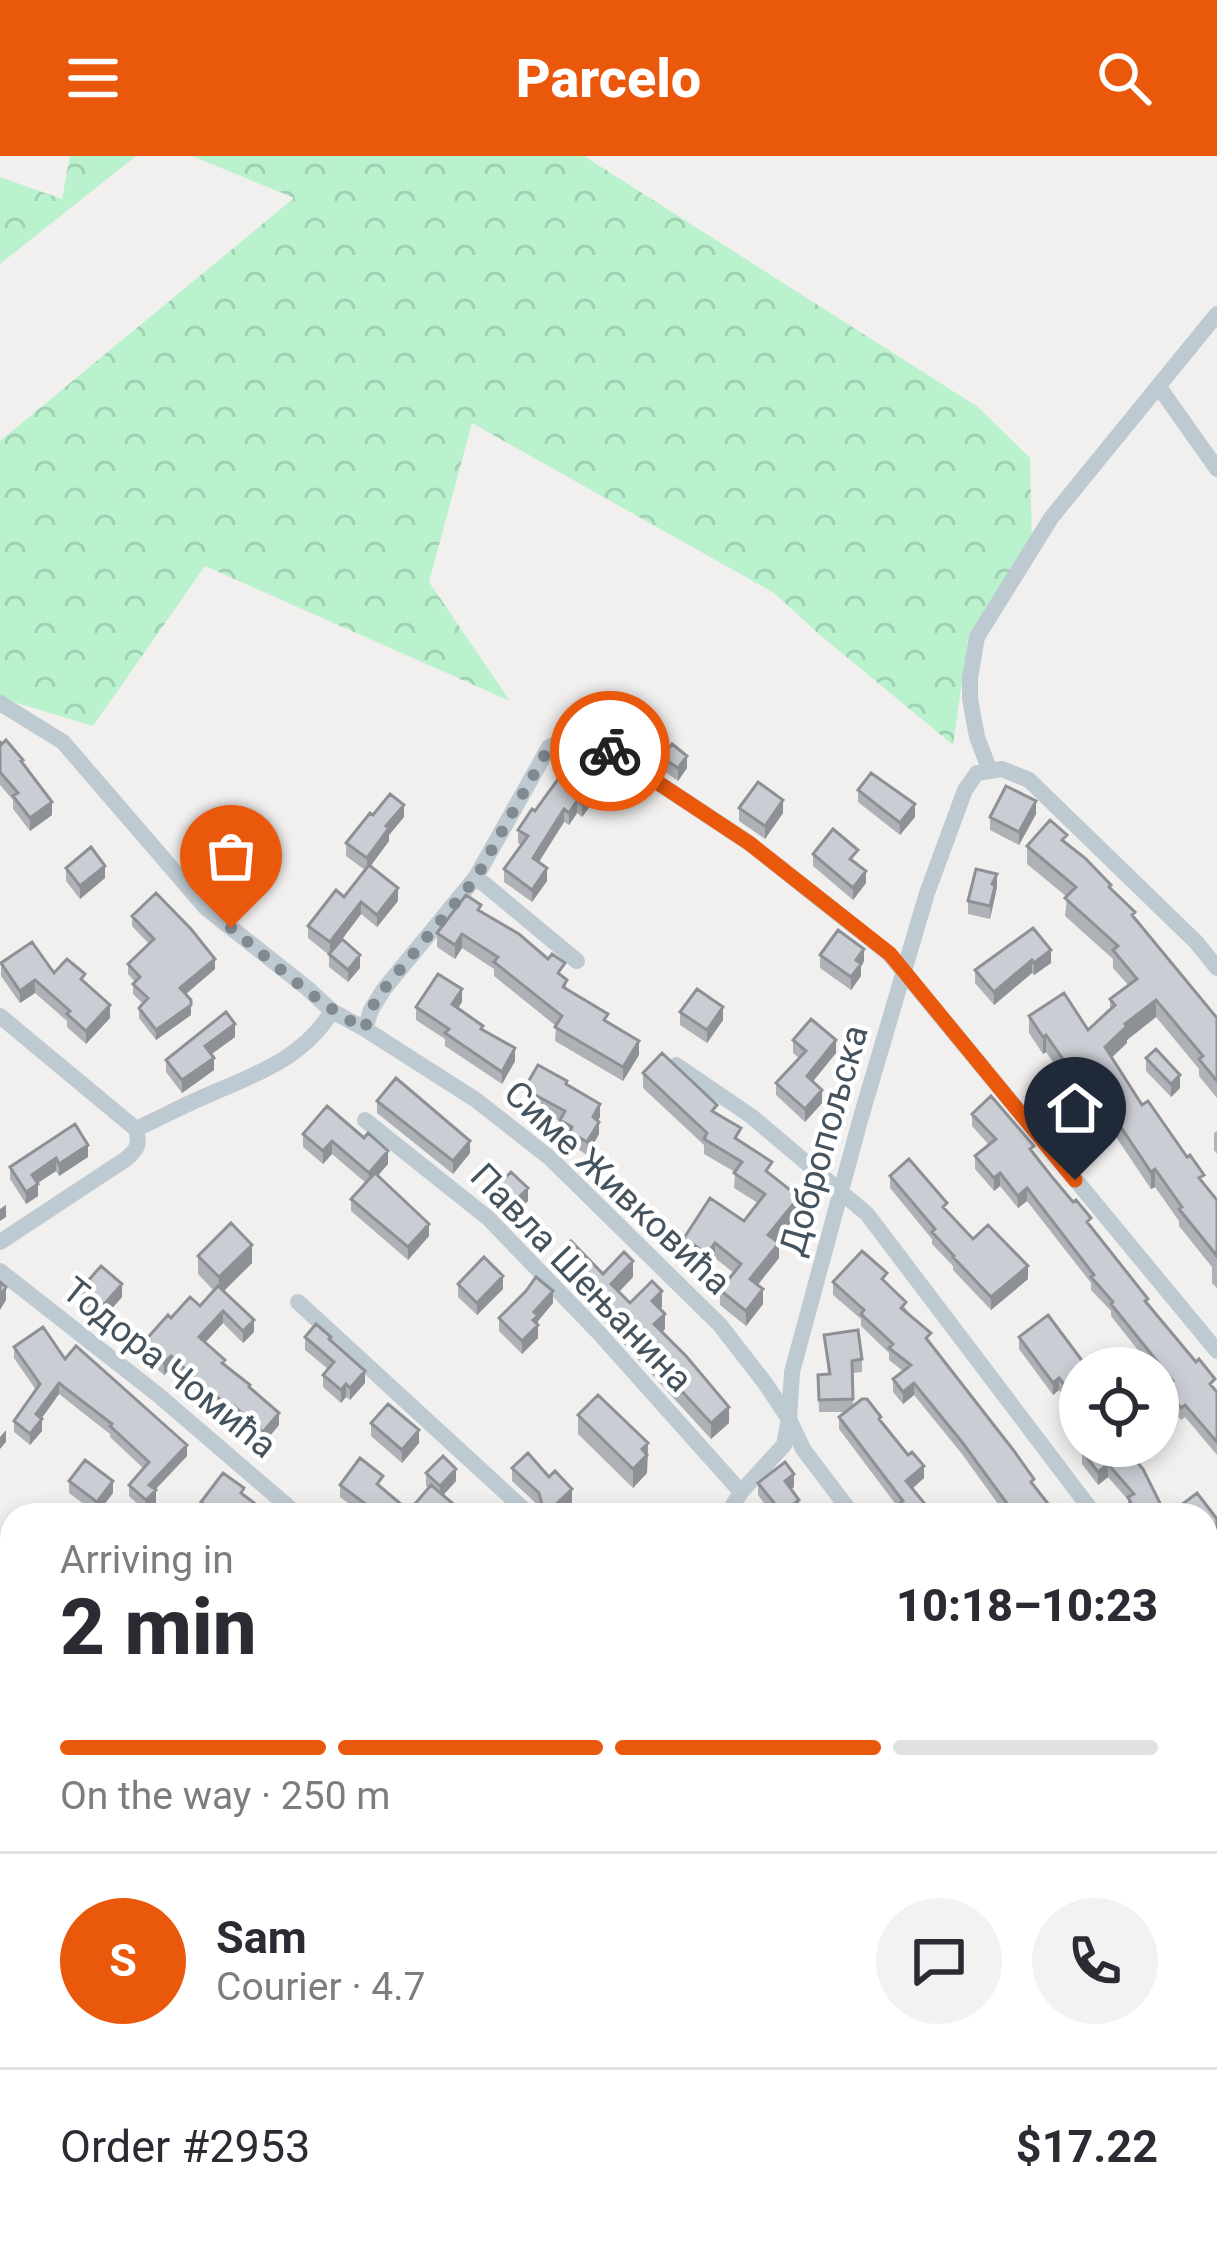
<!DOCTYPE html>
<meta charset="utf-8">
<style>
:root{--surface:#fff;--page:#f2f2f3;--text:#2b2b33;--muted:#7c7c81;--line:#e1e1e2;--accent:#ea580c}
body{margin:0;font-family:Roboto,sans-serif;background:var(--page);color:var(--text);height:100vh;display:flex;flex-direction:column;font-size:45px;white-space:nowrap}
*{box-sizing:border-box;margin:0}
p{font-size:39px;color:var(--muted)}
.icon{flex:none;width:66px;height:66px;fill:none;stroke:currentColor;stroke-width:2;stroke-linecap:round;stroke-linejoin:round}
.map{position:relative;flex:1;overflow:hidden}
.panel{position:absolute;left:0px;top:1347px;width:1218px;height:744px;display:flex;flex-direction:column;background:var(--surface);border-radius:36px 36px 0 0;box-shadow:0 6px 18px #0003}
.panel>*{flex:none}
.buttons{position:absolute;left:1059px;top:1191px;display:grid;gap:24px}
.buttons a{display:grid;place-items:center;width:120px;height:120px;border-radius:50%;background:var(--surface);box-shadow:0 6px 18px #0003;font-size:60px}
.pin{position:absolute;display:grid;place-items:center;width:102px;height:102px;color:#fff;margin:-123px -51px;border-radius:50% 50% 50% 0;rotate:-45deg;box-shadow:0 0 12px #0007}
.pin .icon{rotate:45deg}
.courier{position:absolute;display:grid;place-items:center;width:120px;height:120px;margin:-60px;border:9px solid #ea580c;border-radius:50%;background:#fff;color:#222;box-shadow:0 3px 15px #0007}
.head em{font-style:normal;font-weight:800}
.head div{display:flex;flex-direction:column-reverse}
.head{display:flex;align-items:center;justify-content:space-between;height:204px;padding:0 60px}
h1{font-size:78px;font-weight:800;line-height:90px}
.bar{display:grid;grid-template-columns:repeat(4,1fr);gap:18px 12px;align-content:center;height:144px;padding:0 60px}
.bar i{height:15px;border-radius:9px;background:var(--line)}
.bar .current{background:var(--accent)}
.bar p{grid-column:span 4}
.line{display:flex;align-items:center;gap:30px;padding:0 60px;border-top:3px solid var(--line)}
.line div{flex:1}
.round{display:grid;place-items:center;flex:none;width:126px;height:126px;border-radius:63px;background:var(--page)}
header{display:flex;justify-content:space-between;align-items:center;height:156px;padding:0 60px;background:var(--accent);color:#fff;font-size:54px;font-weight:800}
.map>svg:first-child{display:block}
</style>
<header><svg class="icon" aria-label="menu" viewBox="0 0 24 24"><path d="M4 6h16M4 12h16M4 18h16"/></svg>Parcelo<svg class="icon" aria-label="search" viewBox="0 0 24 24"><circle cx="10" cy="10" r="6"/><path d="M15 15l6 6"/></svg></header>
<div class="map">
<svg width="1217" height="2091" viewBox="0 0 1217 2091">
<defs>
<pattern id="forest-crowns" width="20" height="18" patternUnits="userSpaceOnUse" patternTransform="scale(3)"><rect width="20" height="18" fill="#baf2ce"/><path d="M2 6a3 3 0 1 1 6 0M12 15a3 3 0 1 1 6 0" fill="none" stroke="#a1d1b3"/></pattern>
</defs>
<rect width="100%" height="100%" fill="#f2efef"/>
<!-- forest -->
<path fill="url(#forest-crowns)" d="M70,0H136L0,108V21L62,43Z
M192,0H584L978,251L1030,302L1032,388L968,483L953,589L820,479L774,437L472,267L429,426L510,545L205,410L93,570L0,542V285L294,42Z"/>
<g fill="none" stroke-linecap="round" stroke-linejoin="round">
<!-- street -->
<path stroke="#becad2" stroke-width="16" d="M1159,231L1217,313
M0,547L63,586L206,752L307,832L332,855L365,873L476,944L550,1002L720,1169L765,1227L789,1263L803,1293L853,1359
M990,615L977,581L970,543V522L977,481L1051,362L1217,158
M476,721L577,805
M0,860L136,973
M365,873L371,854L384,833L476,721L549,591L576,580L604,591L749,687L889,798L1217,1195
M676,909L751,960L867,1058L1095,1359
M365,964L488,1062L599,1177L741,1336
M136,973C162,961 188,947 215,936C260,917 305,900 332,855
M0,1086L126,1003C138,993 140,988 136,973
M0,1115L157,1238L298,1359
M298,1146L530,1359
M727,1359L741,1336L784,1289L789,1263L792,1216L861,961L927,737L965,634L977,617L1002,613L1029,624L1196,786L1217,812
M0,1490L12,1501
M1206,1506L1217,1521
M0,1553L12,1559
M1206,1826L1217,1839
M0,1902L12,1910
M1206,1930L1217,1921
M0,2073L12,2062
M264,2079L280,2091
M976,2079L996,2091
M1149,2079L1154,2091
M876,2091L882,2079"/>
</g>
<!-- wall -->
<path fill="#aeb1b6" d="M0,586L23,608L52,659L30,675L13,653V644L0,629Z
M661,601L687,612L678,625L661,613Z
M567,623L600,637L582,661L577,657L569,669L564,666L539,706L547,725L532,746L504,726V713L521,689L518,687V674Z
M858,634L915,661L900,679L858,646Z
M739,652L783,657L765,683L739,665Z
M1036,658L1019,689L990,674V661Z
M373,659L404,661L389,679V685L370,710L398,745L377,771L361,758L340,786L360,812L348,826L329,811V799L308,782V770L344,741L365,714L346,700V687Z
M1067,688L1111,733L1217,862V942L1199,920V913L1156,861L1127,884V887L1112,901L1142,949L1217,1044V1132L1212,1127V1111L1179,1070V1065L1155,1031L1151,1033L1110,972L1103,976L1091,956V949L1068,921L1065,923L1046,896L1043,898L1029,877V860L1088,874L1110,853V843L1129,830L1113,812V803L1065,760L1067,741L1027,708V690Z
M813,698L858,706L857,708L866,727L853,744L813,710Z
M66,712L105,722L80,743L66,725Z
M997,731L990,763L968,758V745Z
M481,756L564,822L567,833L608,866L639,899L623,925L555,885L556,870L494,820V813L462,792L455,803L437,791V777Z
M132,760L215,813L186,838L191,859L156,884L139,862V852L143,848L133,838V828L135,826L128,818V808L149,788L132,770Z
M1033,772L1051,807L1034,819L1032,817L994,849L975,827V814Z
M820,799L864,805L861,810V820L851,834L820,812Z
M1,807L54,817L85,826L110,862L86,888L67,871V865L35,837L20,847L1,820Z
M462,846L458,852L515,905L502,928L445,890V883L416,864V851Z
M680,856L723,864L707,887L680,869Z
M235,881L211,898L214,914L182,937L166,916V904Z
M793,884L836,897L812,925L822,947L805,966L776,939V927L799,902L793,897Z
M1146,902L1180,932L1171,941L1146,915Z
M643,917L717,959L772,1020L799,1056L776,1085L779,1102L758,1129L763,1148L746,1170L720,1149V1134L734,1117L715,1102L707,1113L684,1097V1082L744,1065L758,1047L734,1032L735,1016L704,998V989L643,932Z
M567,929L600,961L598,965L599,978L587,999L570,988V982L560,976V965L524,946V933Z
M377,945L470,997L453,1018L377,957Z
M327,950L388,1008L378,1019L429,1080L408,1104L351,1055V1043L366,1027L332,998L323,1008L303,991V978Z
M972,958L1034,998L1217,1236V1299L1185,1261L1181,1264L1164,1245V1232L1167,1230L1158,1219V1212H1152L1111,1160V1155L1091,1134V1127L1027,1045L1018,1052L1000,1030L994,1035L975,1013V1000L989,989L972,970Z
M75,968L88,1001L59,1020L56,1015L37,1027L38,1040L26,1048L10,1023V1011Z
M1217,975V998L1214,994V977Z
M890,1020L947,1055L973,1083L1028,1123L991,1154L953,1114V1110L932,1088V1083L890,1032Z
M491,1036L528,1045L508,1064L491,1048Z
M557,1099L603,1118L633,1121L619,1136L630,1147L662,1151L660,1153L665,1173L662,1176L729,1267L711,1283L557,1115Z
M198,1100L252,1107L223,1135L254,1176L243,1187L223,1167L205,1187L225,1209L250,1232L279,1269L263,1288L234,1262L232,1264L209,1247L171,1212L164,1219L142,1200V1188L171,1162L200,1150L214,1135L198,1118Z
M833,1126L887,1127L1057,1359H1006L962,1298L914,1239L903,1248L893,1236V1223L903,1215L889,1204V1197L861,1170V1163L833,1139Z
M458,1128L503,1133L477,1159L458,1141Z
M79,1135L122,1141L100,1166L79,1148Z
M553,1147L538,1165V1182L522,1198L499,1175V1162Z
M824,1179L862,1203V1216L852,1217L853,1250L881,1266L924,1322L912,1333L934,1359H889V1356L897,1350L839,1273V1261L845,1256H819L818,1219L828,1218Z
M305,1181L331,1185L365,1227L350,1244L346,1241L341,1247L323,1231V1219L328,1213L305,1194Z
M1019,1181L1086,1210L1097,1212H1080V1259L1079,1260L1059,1234L1053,1239L1019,1193Z
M14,1191L65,1203L187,1300L155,1334L156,1346L146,1356L129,1340V1329L143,1312L110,1281V1278L59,1238L41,1263L42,1275L30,1289L14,1276V1265L36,1234L14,1202Z
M578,1259L648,1287L647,1317L633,1332L578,1278Z
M371,1267L419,1287L402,1307L371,1280Z
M1082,1295L1134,1302L1160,1359H1131L1128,1354V1344L1108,1321L1098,1329L1082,1308Z
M512,1312L572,1346L558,1359H542L539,1350L512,1325Z
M426,1317L456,1325L443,1339L464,1359H364L340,1341V1329L383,1332L409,1355L429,1332L426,1330Z
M69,1325L113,1337L97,1358L69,1337Z
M758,1327L794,1331L791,1333L799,1357L796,1359H773L758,1339Z
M244,1339L270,1359L201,1358V1346Z
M1206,1359L1217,1363V1436L1206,1422Z
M0,1376L1,1389L12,1398V1446L0,1436Z
M1206,1546L1217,1562V1646L1206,1631Z
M12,1574V1626L8,1632L0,1627V1577Z
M0,1678L12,1685L8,1725L0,1721Z
M1206,1684L1209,1700L1217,1709V1780L1206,1766Z
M0,1807L12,1810V1859L0,1855Z
M12,1977V1998L8,1993V1981Z
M318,2079H397L407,2083L443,2079L439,2091H328L318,2088Z
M797,2079H863L866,2087L874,2091H824Z"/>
<!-- shaded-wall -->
<path fill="#8d9094" d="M687,600V612L678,625V612Z
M600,624V637L582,661V648Z
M783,644V657L765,683V670Z
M577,645V657L569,669V657Z
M1036,645V658L1019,689V676Z
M52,646V659L30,675V662Z
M915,648V661L900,679V667Z
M404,649V661L389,679V685L367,715V702L386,670Z
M564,653V666L533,715V702Z
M105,710V722L80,743V730Z
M547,712V725L532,746V734Z
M866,715V727L853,744V732Z
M997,718V731L990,763L992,728Z
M398,732V745L377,771V759Z
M361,746V758L330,799V786Z
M462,778V792L455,803V789Z
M864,793V805L861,810V820L851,834V821L856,804Z
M1051,794V807L1034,819V807Z
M360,799V812L348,826V814Z
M215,803V813L180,843V832Z
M1032,804V817L994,849V836Z
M35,824V837L20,847V835Z
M462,833V846L452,861V848Z
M1156,844V861L1127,884V887L1105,908V891L1125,868Z
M110,849V862L86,888V875Z
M191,849V859L156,884V874Z
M723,851V864L707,887V874Z
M235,868V881L205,903V890Z
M1046,879V896L1043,898V881Z
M836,884V897L807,933V920Z
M639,885V899L623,925V911Z
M515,892V905L502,928V916Z
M214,902V914L182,937V924Z
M1068,904V921L1065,923V906Z
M1180,919V932L1171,941V928Z
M822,934V947L805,966V953Z
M600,948V961L593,973V961Z
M1110,955V972L1103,976V959Z
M599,966V978L587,999V986Z
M332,985V998L323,1008V995Z
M470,985V997L453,1018V1005Z
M88,989V1001L59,1020V1008Z
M388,995V1008L369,1030V1017Z
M56,1002V1015L32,1031V1019Z
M1155,1013V1031L1151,1033V1016Z
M1000,1017V1030L994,1035V1022Z
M38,1028V1040L26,1048V1036Z
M528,1032V1045L508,1064V1052Z
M1027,1032V1045L1018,1052V1040Z
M799,1041V1056L768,1094V1079Z
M6,1049V1061L0,1065V1053Z
M429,1068V1080L408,1104V1091Z
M715,1087V1102L707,1113V1098Z
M779,1087V1102L750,1138V1123Z
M252,1089V1107L219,1140V1121Z
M633,1105V1121L611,1144V1128Z
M1028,1110V1123L991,1154V1141Z
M503,1120V1133L477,1159V1147Z
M122,1128V1141L100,1166V1153Z
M6,1131V1144L0,1154V1141Z
M763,1133V1148L746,1170V1155Z
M553,1135V1147L538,1165V1182L522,1198V1185L534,1156Z
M662,1135V1151L652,1161V1145Z
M223,1155V1167L199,1193V1181Z
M665,1158V1173L654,1184V1168Z
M254,1164V1176L243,1187V1175Z
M171,1200V1212L164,1219V1207Z
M365,1215V1227L350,1244V1232Z
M1059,1222V1234L1053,1239V1227Z
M59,1227V1238L36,1270V1258Z
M914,1227V1239L903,1248V1236Z
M346,1228V1241L341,1247V1234Z
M729,1251V1267L711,1283V1267Z
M279,1257V1269L263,1288V1276Z
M42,1263V1275L30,1289V1278Z
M6,1274V1286L0,1293V1281Z
M419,1274V1287L402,1307V1294Z
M648,1287L647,1317L633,1332V1313L642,1293Z
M187,1289V1300L149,1340V1329Z
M1108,1308V1321L1098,1329V1316Z
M924,1310V1322L906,1338V1325Z
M456,1313V1325L440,1343V1330Z
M794,1318V1331L785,1338V1325Z
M113,1325V1337L97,1358V1346Z
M572,1333V1346L558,1359H549V1355Z
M156,1334V1346L146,1356V1344Z
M799,1344V1357L796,1359H782Z
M1160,1347V1359H1137Z
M12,1614V1626L8,1632V1619Z
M1217,1866V1878L1206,1887V1875Z
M202,2079H206V2088L203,2091H192Z"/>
<!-- building -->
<path fill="#caced4" stroke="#8d9094" stroke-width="3" d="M6,584L23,604L21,605L52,646L30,662L13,640L18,637L0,616V586L2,588Z
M672,588L687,600L678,612L661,601Z
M577,608L600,624L582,648L577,645L569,657L564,653L533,702L547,712L532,734L504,713L528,680L518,674L532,653L535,655L561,619L567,623Z
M871,617L915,648L900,667L858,634Z
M758,626L783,644L765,670L739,652Z
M1006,630L1036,645L1019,676L990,661Z
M390,638L404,649L386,670L389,672L367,702L346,687L370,657L373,659Z
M1050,664L1067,679L1062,684L1085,702L1111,729L1109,731L1135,756L1132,759L1217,862V925L1199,903L1203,900L1156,844L1125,868L1127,870L1105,891L1142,949L1148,945L1187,1001L1190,999L1204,1019L1199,1022L1217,1044V1100L1179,1053L1182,1051L1155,1013L1151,1016L1110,955L1103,959L1091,939L1095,937L1068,904L1065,906L1046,879L1043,881L1029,860L1064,837L1088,874L1115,849L1110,843L1137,823L1113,794L1118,790L1065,742L1076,731L1027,690Z
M833,673L858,694L850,703L866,715L853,732L813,698Z
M91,691L105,710L80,730L66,712Z
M369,709L398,732L377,759L361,746L330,786L308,770L336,734L344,741Z
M976,713L997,718L992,728L995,730L990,750L968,745Z
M156,737L191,773L215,803L180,832L191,844V849L156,874L139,852L148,842L133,828L140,821L128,808L154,783L132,760Z
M466,739L481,749L478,754L519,778L548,803L552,798L565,807L558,817L567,824L563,831L608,858L604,864L639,885L623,911L555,871L562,860L494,806L498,801L462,778L455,789L437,777Z
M1033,772L1051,794L1034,807L1032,804L994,836L975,814Z
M838,774L864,793L856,804L861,808L851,821L820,799Z
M342,783L360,799L348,814L329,798Z
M32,786L54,817L67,803L85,818L81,823L110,849L86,875L67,858L70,855L35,824L20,835L1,807Z
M438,818L462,833L452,848L483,870L481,873L515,892L502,916L445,877L449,873L416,851Z
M697,833L723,851L707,874L680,856Z
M226,856L235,868L205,890L214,902L182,924L166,904Z
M811,863L836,884L807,920L822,934L805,953L776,927L806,895L793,884Z
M1156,893L1180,919L1171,928L1146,902Z
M662,897L717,949L712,955L741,972L735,982L772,1006L766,1015L799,1041L768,1079L779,1087L750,1123L763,1133L746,1155L720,1134L741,1108L715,1087L707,1098L684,1082L710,1042L744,1065L765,1038L734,1017L742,1006L704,983L707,977L643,917Z
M538,909L567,925L566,928L600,948L593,961L599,966L587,986L570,976L572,971L560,964L565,955L524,933Z
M396,922L470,985L453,1005L377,945Z
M991,940L1034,990L1030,993L1052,1021L1073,1046L1076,1044L1091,1062L1087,1066L1148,1143L1145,1145L1196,1206L1199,1203L1215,1223L1210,1228L1217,1236V1286L1185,1249L1181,1252L1164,1232L1173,1225L1111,1148L1113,1146L1091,1121L1094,1119L1027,1032L1018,1040L1000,1017L994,1022L975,1000L996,983L972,958Z
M327,950L364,982L368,977L388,995L369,1017L332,985L323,995L303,978Z
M75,968L88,989L59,1008L56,1002L32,1019L38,1028L26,1036L10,1011Z
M909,1003L947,1047L943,1051L973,1083L988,1069L1028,1110L991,1141L953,1101L954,1100L932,1076L935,1073L890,1020Z
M511,1016L528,1032L508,1052L491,1036Z
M375,1017L429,1068L408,1091L351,1043Z
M231,1067L252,1089L219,1121L198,1100Z
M571,1085L603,1118L624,1096L633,1105L611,1128L630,1147L652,1125L662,1135L652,1145L665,1158L654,1168L686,1200L729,1251L711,1267L557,1099Z
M862,1095L887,1117L882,1123L906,1146L901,1152L931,1177L926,1182L1014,1295L1034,1323L1031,1326L1057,1359H1011L1006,1353L1009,1350L962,1286L914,1227L903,1236L893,1223L911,1209L889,1192L893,1188L861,1158L864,1154L833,1126Z
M484,1101L503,1120L477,1147L458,1128Z
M101,1110L122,1128L100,1153L79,1135Z
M536,1121L553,1135L534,1156L538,1160L533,1164L538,1169L522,1185L499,1162L526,1135Z
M0,1126L6,1131L0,1141Z
M218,1130L254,1164L243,1175L223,1155L199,1181L225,1204L222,1207L250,1229L249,1231L279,1257L263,1276L234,1250L232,1252L209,1235L171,1200L164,1207L142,1188L168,1159L171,1162L190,1141L200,1150Z
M1048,1159L1086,1210L1092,1205L1097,1212H1080L1079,1247L1059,1222L1053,1227L1019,1181Z
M316,1168L331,1181L329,1183L365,1215L350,1232L346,1228L341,1234L323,1219L334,1206L305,1181Z
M43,1171L65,1203L76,1190L187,1289L149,1329L156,1334L146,1344L129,1329L149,1306L110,1270L112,1268L59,1227L36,1258L42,1263L30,1278L14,1265L40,1228L14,1191Z
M858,1174L862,1203L852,1205L853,1243L819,1244L818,1219L830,1218L824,1179Z
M598,1239L648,1287L642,1293L647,1299L633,1313L578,1259Z
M862,1243H867L881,1261L879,1263L908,1299L912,1296L924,1310L906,1325L934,1359H892L889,1356L903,1345L839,1261Z
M388,1248L419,1274L402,1294L371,1267Z
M1090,1290H1133L1127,1294L1143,1313L1160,1347L1137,1359L1128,1341L1134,1338L1108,1308L1098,1316L1082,1295Z
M528,1297L549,1321L555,1315L572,1333L549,1355L542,1349L539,1337L512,1312Z
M443,1300L456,1313L440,1330L426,1317Z
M360,1302L383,1320L377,1328L409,1355L431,1329L464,1357L463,1359H373L369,1356L371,1352L340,1329Z
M85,1304L113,1325L97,1346L69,1325Z
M785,1306L794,1318L785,1325L799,1344L782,1357L758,1327Z
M223,1317L244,1332L241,1337L270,1359H219L201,1346Z
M1197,1337L1217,1363V1422L1206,1408V1359H1168Z
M0,1388L12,1398V1434L0,1424Z
M1206,1546L1217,1562L1211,1568L1217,1576V1630L1206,1615Z
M6,1569L12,1574V1614L8,1619L0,1614V1577Z
M0,1678L12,1685L9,1693L12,1695V1706L8,1712L0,1708Z
M1206,1696L1217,1709V1766L1206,1752Z
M0,1807L12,1810V1847L0,1844Z
M1206,1846L1217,1860V1866L1206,1875Z
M183,2079H202L192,2091H184L178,2085Z
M330,2079H397L407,2083L408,2079H439L436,2091H364Z
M826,2079H863L866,2087L874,2091H843L824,2085Z
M940,2082L970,2091H937Z"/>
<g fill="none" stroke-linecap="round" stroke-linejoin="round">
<!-- done -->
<path stroke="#828a91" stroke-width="12" stroke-dasharray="0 21.6" d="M231,772C274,807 316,847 365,873L370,854L384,833L476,722L549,591L576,580L610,595"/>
<!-- route -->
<path stroke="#ea580c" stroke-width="15" d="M610,595L749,687L890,798L1075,1024"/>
</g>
<g text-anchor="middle" stroke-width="9" stroke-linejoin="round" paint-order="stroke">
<!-- street labels -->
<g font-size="36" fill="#45535e" stroke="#fff">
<text transform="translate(823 984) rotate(-74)" y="13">Добропољска</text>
<text transform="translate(618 1031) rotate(43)" y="13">Симе Живковића</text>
<text transform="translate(582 1121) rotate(46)" y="13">Павла Шењанина</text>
<text transform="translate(170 1211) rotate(39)" y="13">Тодора Чомића</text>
</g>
</g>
</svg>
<div class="buttons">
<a><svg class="icon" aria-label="locate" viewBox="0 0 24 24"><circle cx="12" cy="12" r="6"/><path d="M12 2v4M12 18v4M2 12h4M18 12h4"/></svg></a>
</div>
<div class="pin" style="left:231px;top:772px;background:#ea580c"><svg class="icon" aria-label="bag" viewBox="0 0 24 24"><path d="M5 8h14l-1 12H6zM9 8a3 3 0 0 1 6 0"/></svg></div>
<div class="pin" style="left:1075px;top:1024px;background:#1f2937"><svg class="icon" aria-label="home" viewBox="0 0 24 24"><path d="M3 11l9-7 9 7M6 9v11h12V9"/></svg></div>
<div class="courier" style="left:610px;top:595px"><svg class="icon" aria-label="bike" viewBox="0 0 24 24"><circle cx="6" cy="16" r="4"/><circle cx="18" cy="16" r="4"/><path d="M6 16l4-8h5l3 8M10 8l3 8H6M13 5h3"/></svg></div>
<section class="panel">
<div class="head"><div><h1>2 min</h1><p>Arriving in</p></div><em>10:18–10:23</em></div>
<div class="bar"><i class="current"></i><i class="current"></i><i class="current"></i><i></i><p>On the way · 250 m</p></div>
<div class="line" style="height:216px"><b class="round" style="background:var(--accent);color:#fff">S</b><div><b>Sam</b><p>Courier · 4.7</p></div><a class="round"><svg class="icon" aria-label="chat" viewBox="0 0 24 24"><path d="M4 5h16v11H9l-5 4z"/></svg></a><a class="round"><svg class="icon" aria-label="phone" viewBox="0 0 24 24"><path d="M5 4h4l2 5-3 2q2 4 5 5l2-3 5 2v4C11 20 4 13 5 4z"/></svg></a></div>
<div class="line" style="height:156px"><div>Order #2953</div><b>$17.22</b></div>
</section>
</div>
